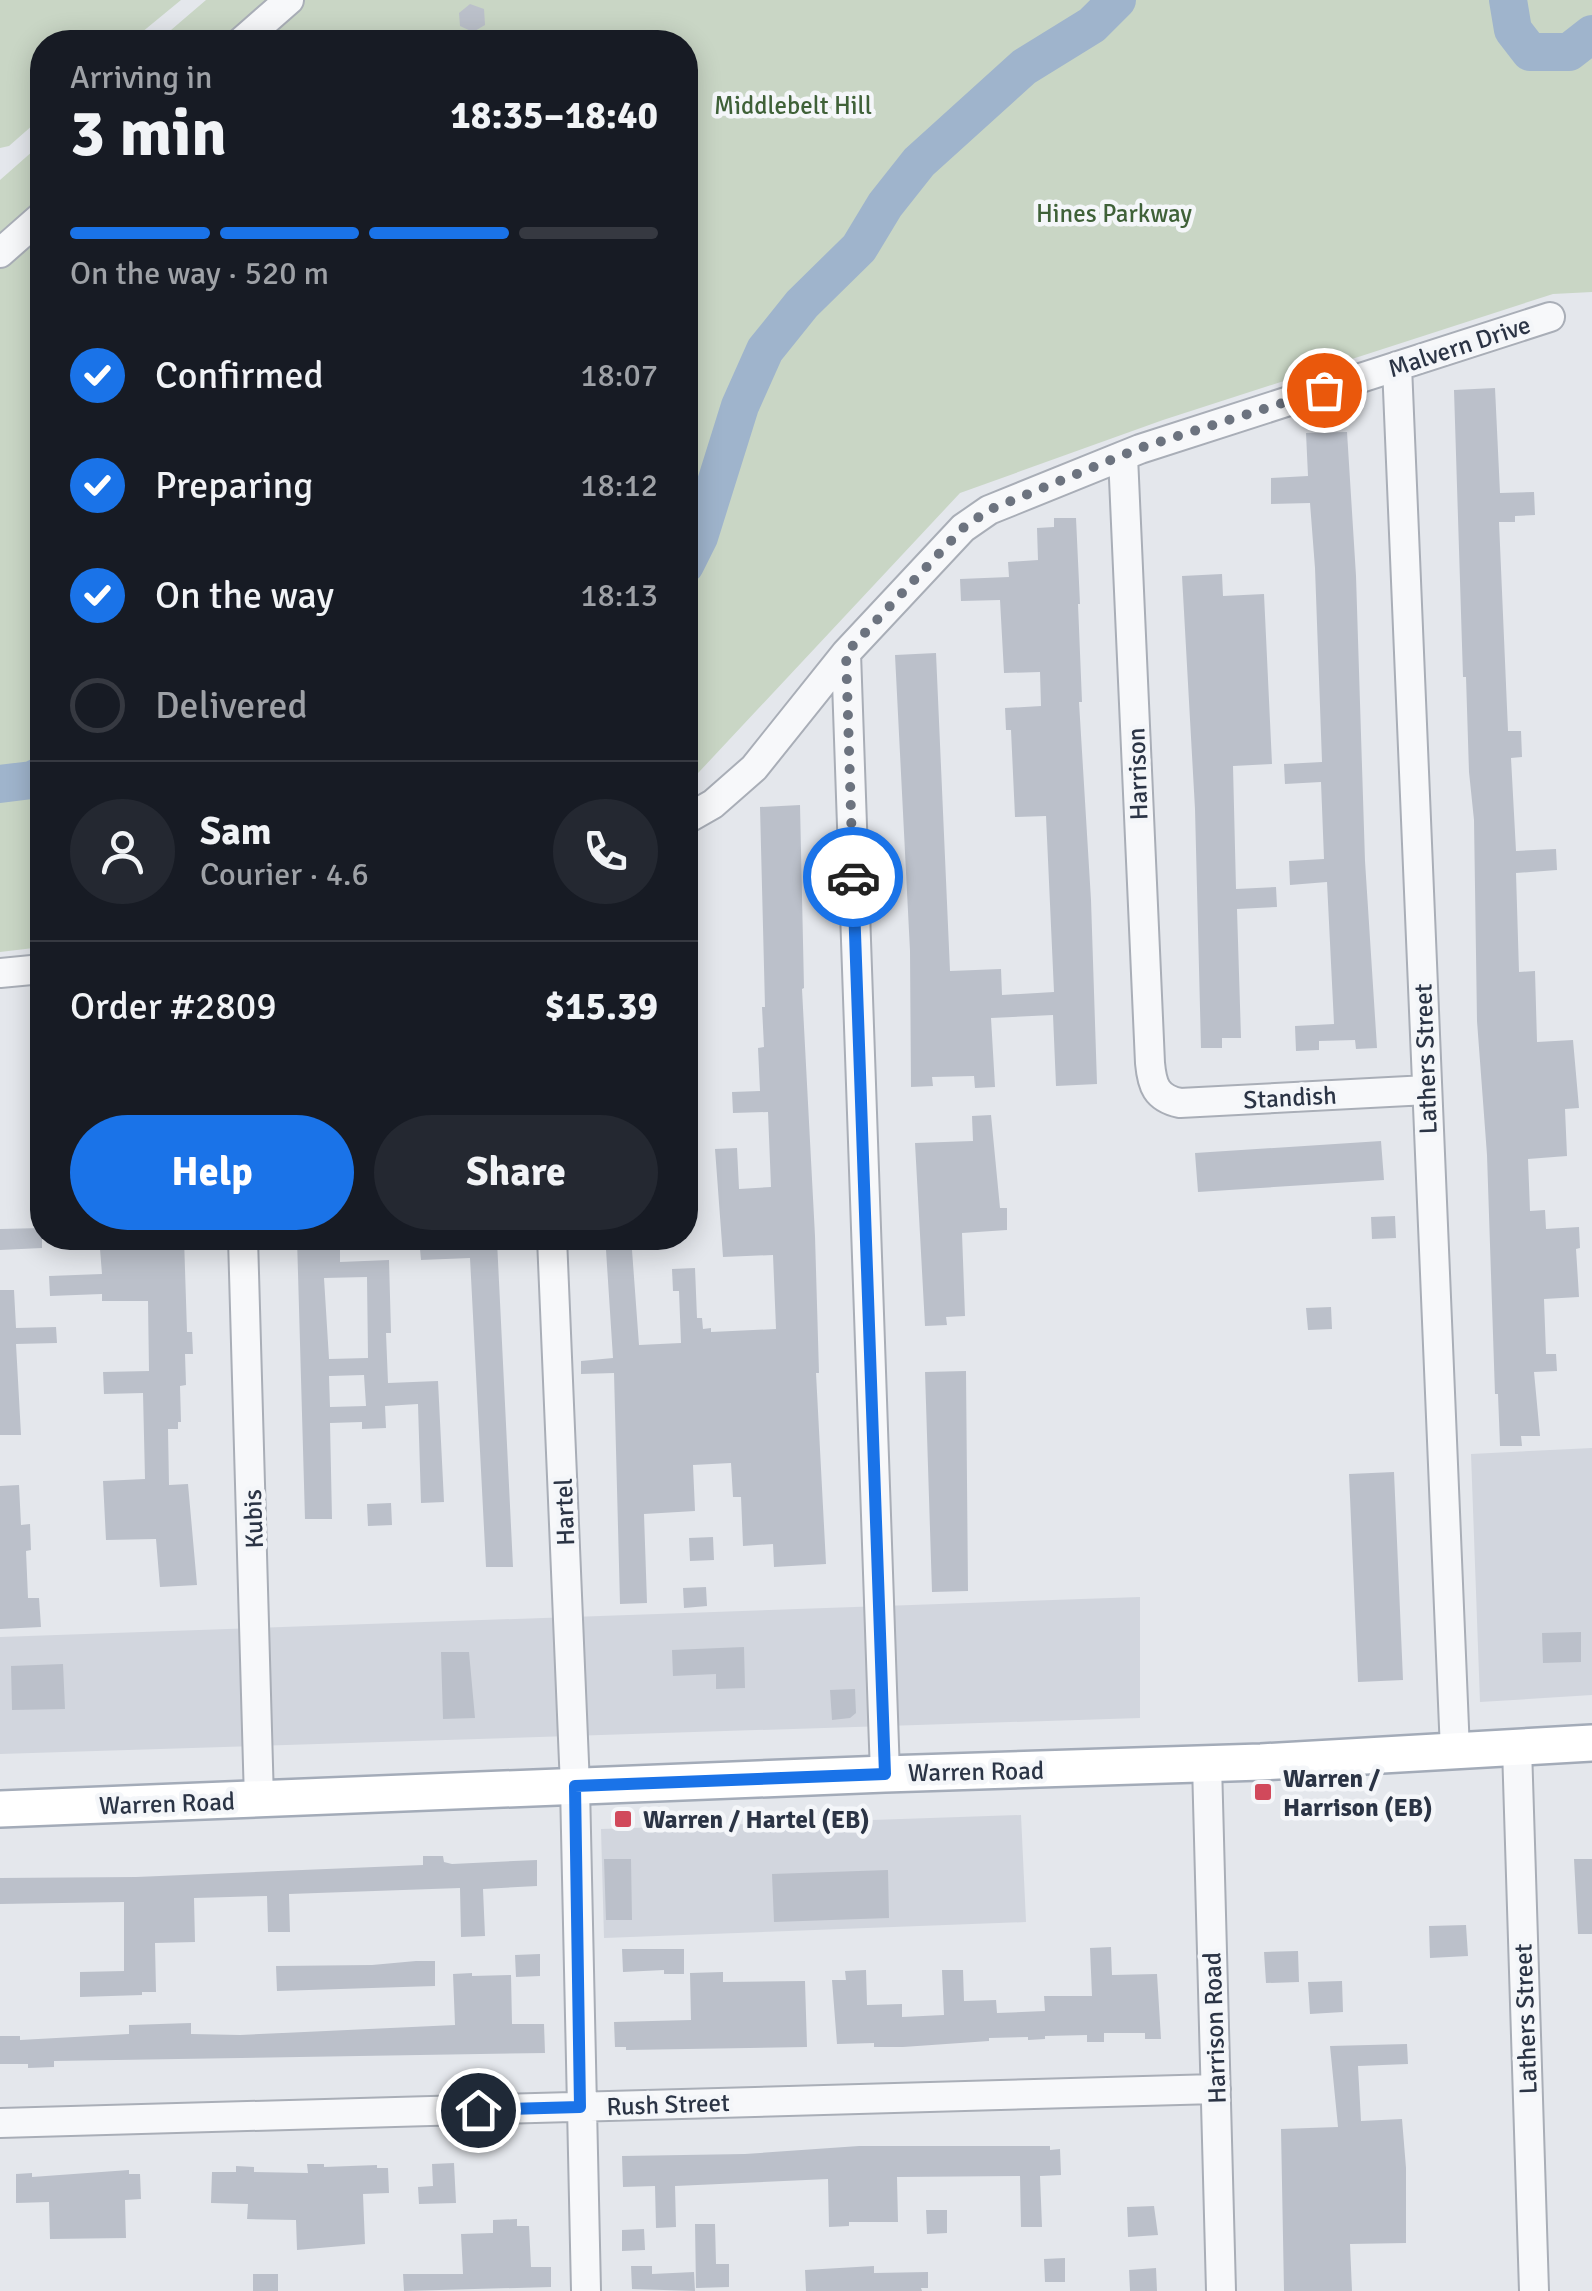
<!DOCTYPE html>
<meta charset="utf-8">
<style>
:root{--surface:#171b24;--page:#242831;--text:#f1f3f6;--muted:#9ea1a6;--line:#363941;--accent:#1a73e8}
body{margin:0;font-family:Signika,sans-serif;background:var(--page);color:var(--text);height:100vh;display:flex;flex-direction:column;font-size:38px;white-space:nowrap}
*{box-sizing:border-box;margin:0}
p{font-size:32px;color:var(--muted)}
.icon{flex:none;width:55px;height:55px;fill:none;stroke:currentColor;stroke-width:2;stroke-linecap:round;stroke-linejoin:round}
.map{position:relative;flex:1;overflow:hidden}
.details{position:absolute;left:30px;top:30px;width:668px;height:1220px;display:flex;flex-direction:column;background:var(--surface);border-radius:40px;box-shadow:0 5px 25px #0003}
.details>*{flex:none}
.pin{position:absolute;display:grid;place-items:center;width:85px;height:85px;color:#fff;margin:-42px;border:5px solid #fff;border-radius:50%;box-shadow:0 2px 10px #0007}
.courier{position:absolute;display:grid;place-items:center;width:100px;height:100px;margin:-50px;border:8px solid #1a73e8;border-radius:50%;background:#fff;color:#222;box-shadow:0 2px 12px #0007}
.headline em{font-style:normal;font-weight:700}
.headline div{display:flex;flex-direction:column-reverse}
.headline{display:flex;align-items:center;justify-content:space-between;height:170px;padding:0 40px}
h1{font-size:65px;font-weight:700;line-height:75px}
.bar{display:grid;grid-template-columns:repeat(4,1fr);gap:15px 10px;align-content:center;height:120px;padding:0 40px}
.bar i{height:12px;border-radius:8px;background:var(--line)}
.bar .selected{background:var(--accent)}
.bar p{grid-column:span 4}
.line{display:flex;align-items:center;gap:25px;padding:0 40px;border-top:2px solid var(--line)}
.line div{flex:1}
.round{display:grid;place-items:center;flex:none;width:105px;height:105px;border-radius:52px;background:var(--page)}
ol{padding:0 40px;list-style:none}
li{display:flex;align-items:center;gap:30px;height:110px}
li p{margin-inline-start:auto}
li .icon{padding:10px;border-radius:50%;background:var(--accent);color:#fff;stroke-width:4}
li:last-child{color:var(--muted)}
li i{width:55px;height:55px;border:5px solid var(--line);border-radius:50%}
.button{display:flex;gap:20px;margin-top:auto;padding:20px 40px}
.button a{flex:1;height:115px;border-radius:60px;background:var(--accent);color:#fff;font-size:40px;font-weight:700;line-height:115px;text-align:center}
.button a+a{background:var(--page);color:var(--text)}
.map>svg:first-child{display:block}
</style>
<div class="map">
<svg width="1592" height="2291" viewBox="0 0 1592 2291">
<rect width="100%" height="100%" fill="#e4e7ec"/>
<!-- built -->
<path fill="#d2d6de" d="M1592,1448V1695L1480,1702L1471,1454Z
M1140,1597V1718L0,1754V1637Z
M1021,1815L1026,1922L604,1938L601,1829Z"/>
<!-- green -->
<path fill="#c9d6c5" d="M0,0H181L130,42H42V117L9,146L0,148Z
M206,0H1592V292L1553,294L1163,420L960,493L685,787V42H157Z
M42,143V947L0,952V180Z"/>
<g fill="none" stroke-linecap="round" stroke-linejoin="round">
<!-- river -->
<path stroke="#9fb4cc" stroke-width="38" d="M1508,0L1513,30L1530,52H1569L1592,34
M685,565L699,537L740,406L765,350L802,304L859,248L885,205L919,162L1024,67L1092,25L1117,0
M0,784L32,780L42,775"/>
</g>
<!-- building -->
<path fill="#bbc0ca" fill-rule="evenodd" d="M470,4L484,9L485,25L473,32L460,26L459,13Z
M1495,388L1500,493L1534,492L1535,515L1515,516V522H1499L1508,731H1521L1522,757L1511,758L1516,851L1556,849L1557,870L1516,873L1519,972L1535,971L1537,1042L1573,1040L1579,1108L1565,1109L1567,1156L1528,1159L1530,1211L1545,1210L1546,1229L1579,1227L1580,1248L1576,1249L1579,1297L1544,1299L1546,1354H1556L1557,1371L1534,1372L1540,1436H1521L1522,1446H1500L1498,1394H1495L1487,1155L1477,1021L1474,820L1469,772L1466,677H1463L1454,390Z
M1347,432L1356,576L1365,861L1377,1048L1356,1049L1355,1040L1319,1041V1050L1296,1051L1295,1026L1334,1024L1327,882L1290,885L1289,861L1324,859L1321,782L1285,784L1284,764L1322,762L1315,568L1310,503L1271,504V478L1308,476L1306,433Z
M1054,518H1076L1080,604H1078L1082,702H1079L1091,900L1097,1084L1056,1086L1053,1015L991,1018L995,1087L975,1088L974,1076L932,1077L933,1086L911,1087L910,951L895,655L936,653L950,971L1001,969L1002,995L1054,992L1046,816L1015,817L1011,730H1006L1005,708L1041,706L1040,672L1004,673L1000,600L961,601L960,579L1009,577L1008,562L1038,560L1037,528L1054,527Z
M1222,574L1223,596L1264,594L1272,764L1233,766L1236,889L1276,887L1277,907L1237,909L1241,1038H1222V1048H1201L1195,809L1182,576Z
M800,805L804,988L802,989L815,1236L819,1373H816L826,1564L774,1567L773,1544L743,1546L741,1497H733L731,1463L693,1465L695,1511L644,1514L647,1603L620,1604L614,1373L581,1374V1361L613,1358L606,1250H632L639,1345L681,1343L679,1291H673L672,1269L695,1268L697,1318H702L703,1329L711,1328V1332L776,1329L773,1255L723,1257L715,1149L737,1148L739,1189L771,1187L768,1112L733,1113L732,1092L760,1091L758,1048L764,1047L762,1007H765L760,807Z
M991,1115L1000,1208H1007V1230L962,1233L965,1316L946,1317L947,1325L925,1326L915,1143L973,1141L972,1116Z
M1381,1141L1384,1180L1198,1192L1195,1153Z
M1395,1216L1396,1238L1372,1239L1371,1217Z
M42,1228V1248L0,1250V1229Z
M147,1238H184L187,1332H192L193,1354H185L186,1385L180,1386L181,1422H178V1429H168L169,1485L188,1484L197,1585L160,1587L156,1539L106,1540L103,1481L145,1479L143,1393L104,1394L103,1372L149,1371L148,1301H102V1294L50,1296L49,1276L102,1274L100,1249L148,1247Z
M297,1238H332V1247H340V1262L389,1260L391,1333H386L388,1383L438,1381L444,1502L421,1503L418,1404L385,1406L386,1428L362,1429V1422L330,1423L332,1519H305ZM367,1277L368,1358L329,1359L324,1278ZM364,1375L366,1406L330,1407L329,1376Z
M419,1238H443V1243L497,1241L513,1567H486L470,1258L421,1260Z
M0,1290H14L16,1328L56,1327L57,1343L16,1344L21,1435H0Z
M1331,1307L1332,1329L1308,1330L1306,1308Z
M966,1371L968,1591L932,1592L925,1372Z
M1394,1472L1403,1680L1358,1682L1349,1474Z
M19,1485L21,1525L30,1524L31,1550L26,1551L28,1598H39L41,1627L0,1629V1486Z
M391,1503L392,1525L368,1526L367,1504Z
M713,1537L714,1560L690,1561L689,1538Z
M706,1587L707,1606L684,1608L683,1588Z
M1581,1632V1662L1543,1663L1542,1633Z
M744,1647L745,1688L716,1689V1674L673,1676L672,1650Z
M441,1652H469L475,1718L443,1719Z
M63,1664L65,1709L12,1710L11,1666Z
M855,1689L856,1713L850,1718L832,1720L830,1690Z
M423,1856H443L444,1862L452,1864L537,1860V1886L483,1889L485,1936L461,1937L460,1888L289,1894L290,1932H268L267,1896L194,1898L195,1942L155,1943L156,1992H142V1995L80,1997V1972L124,1971V1902L0,1904V1878L136,1877L423,1865Z
M604,1859H631L632,1920H606Z
M1574,1859H1592V1934H1578Z
M888,1870L889,1918L774,1922L772,1874Z
M1466,1925L1468,1956L1430,1958L1429,1926Z
M1111,1947L1112,1975L1157,1974L1161,2039H1145V2033H1104V2042H1087V2035L1045,2036V2039L1028,2040V2037L989,2038V2041L903,2047H874V2043L837,2044L832,1980H846L845,1971L866,1970L867,2005L902,2004V2017L944,2015L942,1970H963L964,2001L996,2000L997,2013L1045,2011L1044,1996H1092L1090,1948Z
M622,1949H684V1974H664V1970L623,1972Z
M1298,1951L1299,1982L1266,1983L1264,1952Z
M540,1954V1976L516,1977L515,1955Z
M416,1961H435V1986L277,1991L276,1966L372,1965Z
M723,1972V1982L805,1981L807,2047L626,2050V2047H615L614,2022L691,2020L690,1973Z
M472,1973V1976L511,1975L512,2024H544L545,2053L54,2061V2067L28,2068V2064H0V2036H20V2040L129,2034V2025L191,2023V2034L240,2035L455,2025L453,1974Z
M1342,1981L1343,2012L1310,2014L1308,1982Z
M1407,2044L1408,2064L1358,2066L1361,2121L1402,2119L1406,2168V2243L1350,2244L1352,2291H1284L1281,2129L1338,2127L1330,2046Z
M859,2146H1050V2150L1060,2149L1061,2175L1040,2176L1042,2227H1021L1020,2176L897,2177L898,2222H849V2226L829,2227L828,2179L675,2186L676,2227L656,2228L655,2186L623,2187L622,2156L745,2154Z
M454,2163L456,2203L419,2204L418,2187L433,2186L432,2164Z
M307,2164H324V2167L377,2165V2168H388L389,2193L363,2194L365,2244L297,2250L296,2220L247,2219L248,2204L211,2203L212,2172H236V2166L254,2167V2172L308,2173Z
M129,2170V2174H140L141,2199L125,2200L126,2238L50,2239L49,2202L16,2203V2174L32,2173V2177Z
M1154,2206L1158,2235L1128,2237L1127,2207Z
M926,2210H947V2233L927,2234Z
M517,2219V2226H529L531,2267H551V2287L404,2291L403,2274H463L461,2234L493,2233V2220Z
M695,2224H715L716,2264H729V2287L696,2288Z
M644,2229L645,2250L622,2251V2230Z
M1065,2258V2282H1045L1044,2259Z
M631,2266H652V2274L694,2272L695,2291L632,2289Z
M874,2266V2273L928,2272V2288H921L922,2291H806L805,2270Z
M1156,2268L1157,2291H1130L1129,2270Z
M253,2274H278V2291H253Z"/>
<g fill="none" stroke-linecap="round" stroke-linejoin="round">
<!-- minor casing -->
<g stroke="#a9aeb7" stroke-width="32">
<path id="minor" d="M241,42L289,0
M0,253L42,216
M1397,366L1455,1751
M1123,456L1150,1063C1152,1085 1156,1098 1180,1103L1427,1090
M846,653L885,1774
M685,820L713,804L754,768L846,653L963,528L989,510L1140,449L1550,317
M0,973L42,969
M243,1238L259,1800
M552,1238L575,1786L586,2291
M1517,1748L1534,2291
M1207,1764L1221,2291
M0,2123L1216,2089"/>
</g>
<!-- major casing -->
<g stroke="#a3abb8" stroke-width="40">
<path id="major" d="M0,1809L885,1774L1261,1762L1592,1743"/>
</g>
<!-- minor -->
<use href="#minor" stroke="#f7f8fa" stroke-width="28"/>
<!-- major -->
<use href="#major" stroke="#fff" stroke-width="35"/>
</g>
<g fill="none" stroke-linecap="round" stroke-linejoin="round">
<!-- done -->
<path stroke="#6c737f" stroke-width="10" stroke-dasharray="0 18" d="M853,877L846,653L963,528L989,510L1140,448L1324,390"/>
<!-- route -->
<path stroke="#1a73e8" stroke-width="12" d="M478,2110L580,2107L575,1786L885,1774L853,877"/>
</g>
<!-- markers -->
<g fill="#d1495b" stroke="#f4f6f9" stroke-width="4">
<rect x="1253" y="1782" width="20" height="20" rx="5"/>
<rect x="613" y="1809" width="20" height="20" rx="5"/>
</g>
<g text-anchor="middle" stroke-width="9" stroke-linejoin="round" paint-order="stroke">
<!-- park labels -->
<g font-size="25" fill="#3f6138" stroke="#f4f6f9">
<text x="793" y="114">Middlebelt Hill</text>
<text x="1114" y="222">Hines Parkway</text>
</g>
<!-- street labels -->
<g font-size="25" fill="#2b3445" stroke="#f4f6f9">
<text transform="translate(1459 346) rotate(-18)" y="9">Malvern Drive</text>
<text transform="translate(1137 774) rotate(-92)" y="9">Harrison</text>
<text transform="translate(1425 1059) rotate(-92)" y="9">Lathers Street</text>
<text transform="translate(1290 1097) rotate(-3)" y="9">Standish</text>
<text transform="translate(564 1512) rotate(-92)" y="9">Hartel</text>
<text transform="translate(253 1519) rotate(-92)" y="9">Kubis</text>
<text transform="translate(976 1771) rotate(-1)" y="9">Warren Road</text>
<text transform="translate(167 1803) rotate(-2)" y="9">Warren Road</text>
<text transform="translate(1525 2019) rotate(-92)" y="9">Lathers Street</text>
<text transform="translate(1214 2028) rotate(-92)" y="9">Harrison Road</text>
<text transform="translate(668 2104) rotate(-2)" y="9">Rush Street</text>
</g>
<!-- poi labels -->
<g font-size="25" font-weight="bold" fill="#2b3445" stroke="#f4f6f9" text-anchor="start">
<text x="1283" y="1787">Warren /<tspan x="1283" dy="29">Harrison (EB)</tspan></text>
<text x="643" y="1828">Warren / Hartel (EB)</text>
</g>
</g>
</svg>
<div class="pin" style="left:1324px;top:390px;background:#ea580c"><svg class="icon" aria-label="bag" viewBox="0 0 24 24"><path d="M5 8h14l-1 12H6zM9 8a3 3 0 0 1 6 0"/></svg></div>
<div class="pin" style="left:478px;top:2110px;background:#1f2937"><svg class="icon" aria-label="home" viewBox="0 0 24 24"><path d="M3 11l9-7 9 7M6 9v11h12V9"/></svg></div>
<div class="courier" style="left:853px;top:877px"><svg class="icon" aria-label="car" viewBox="0 0 24 24"><path d="M5 17H2v-5l4-1 3-4h7l3 4 3 1v5h-3M9 17h6M6 11h13"/><circle cx="7" cy="17" r="2"/><circle cx="17" cy="17" r="2"/></svg></div>
<section class="details">
<div class="headline"><div><h1>3 min</h1><p>Arriving in</p></div><em>18:35–18:40</em></div>
<div class="bar"><i class="selected"></i><i class="selected"></i><i class="selected"></i><i></i><p>On the way · 520 m</p></div>
<ol>
<li><svg class="icon" aria-label="check" viewBox="0 0 24 24"><path d="M5 12l5 5 9-10"/></svg>Confirmed<p>18:07</p></li>
<li><svg class="icon" aria-label="check" viewBox="0 0 24 24"><path d="M5 12l5 5 9-10"/></svg>Preparing<p>18:12</p></li>
<li><svg class="icon" aria-label="check" viewBox="0 0 24 24"><path d="M5 12l5 5 9-10"/></svg>On the way<p>18:13</p></li>
<li><i></i>Delivered</li>
</ol>
<div class="line" style="height:180px"><a class="round"><svg class="icon" aria-label="person" viewBox="0 0 24 24"><circle cx="12" cy="8" r="4"/><path d="M4 21q1-7 8-7t8 7"/></svg></a><div><b>Sam</b><p>Courier · 4.6</p></div><a class="round"><svg class="icon" aria-label="phone" viewBox="0 0 24 24"><path d="M5 4h4l2 5-3 2q2 4 5 5l2-3 5 2v4C11 20 4 13 5 4z"/></svg></a></div>
<div class="line" style="height:130px"><div>Order #2809</div><b>$15.39</b></div>
<div class="button"><a>Help</a><a>Share</a></div>
</section>
</div>
